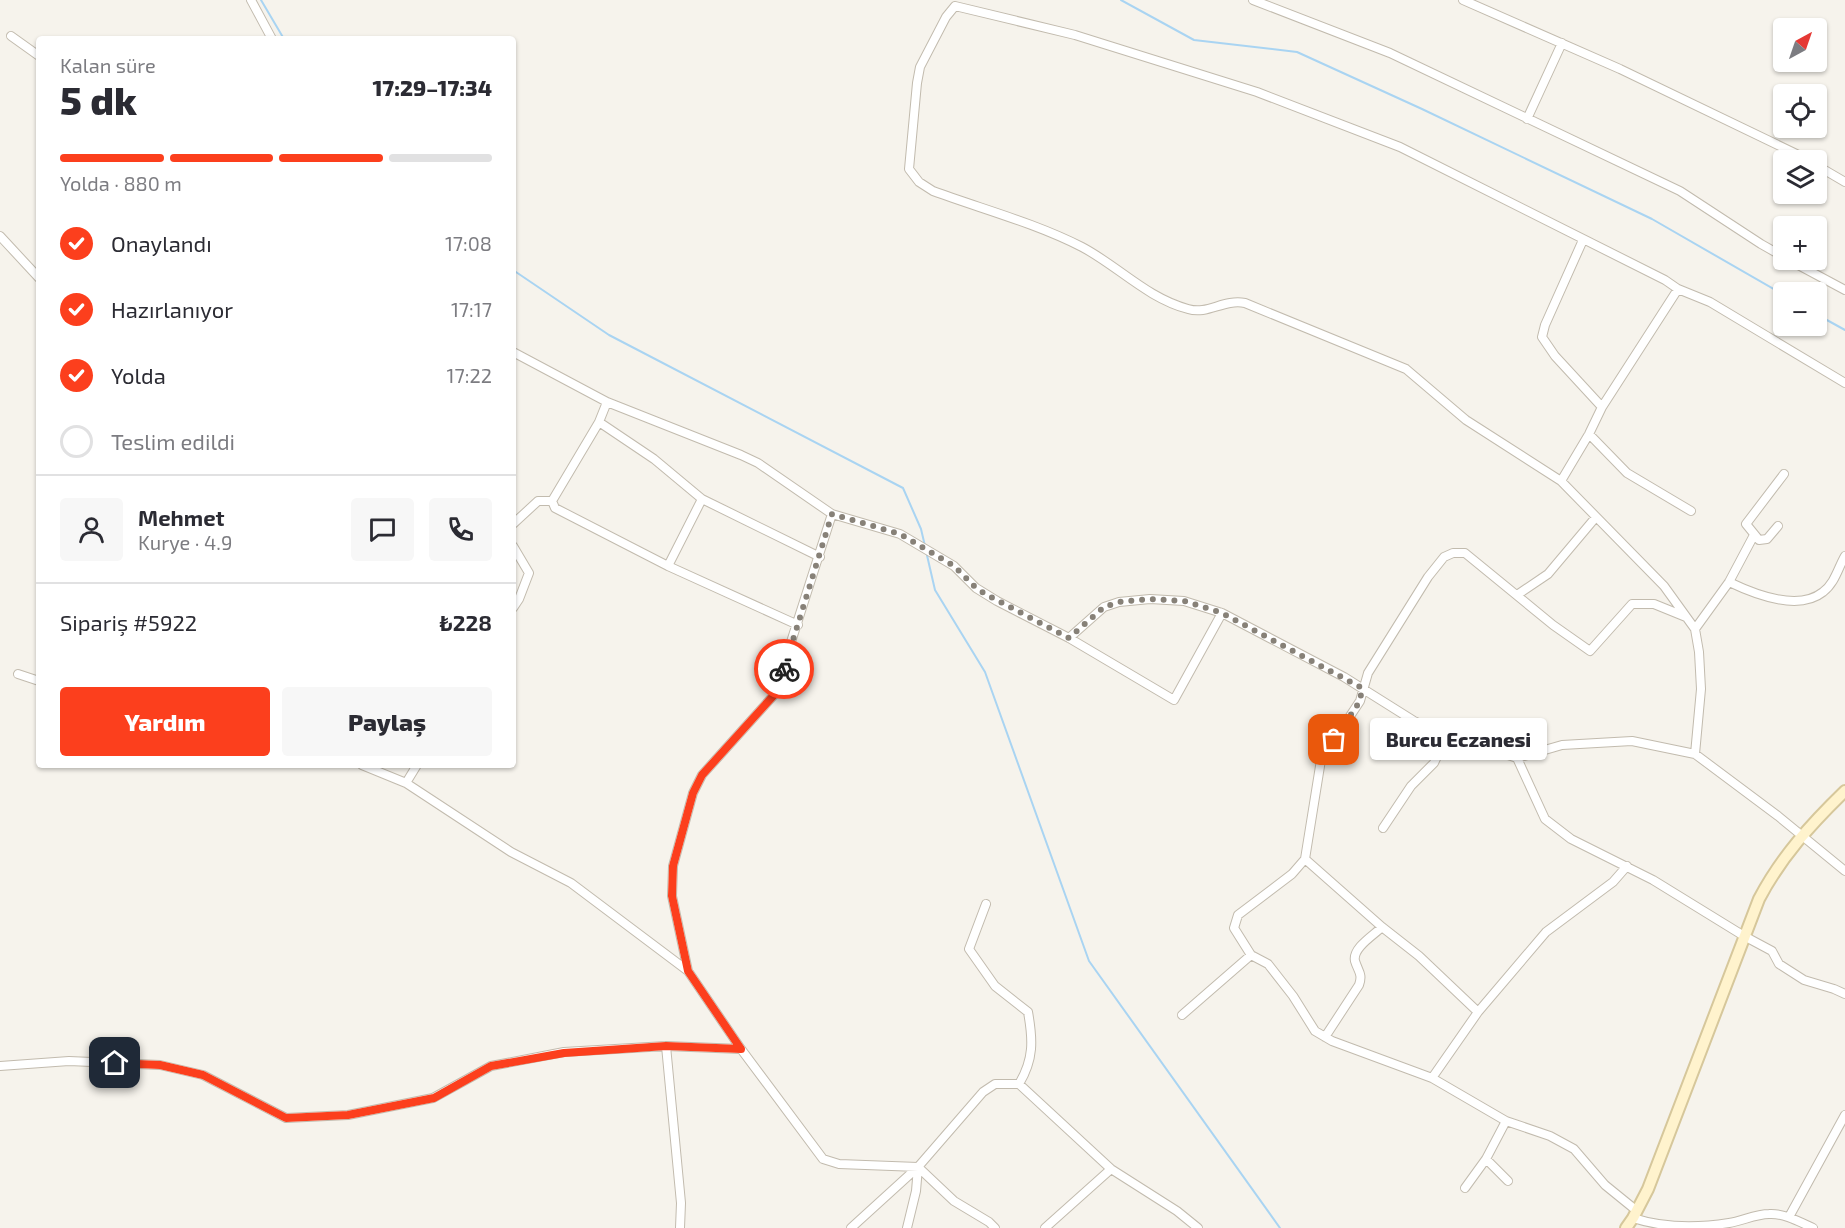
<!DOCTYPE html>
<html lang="tr">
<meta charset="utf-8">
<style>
:root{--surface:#fff;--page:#f7f7f7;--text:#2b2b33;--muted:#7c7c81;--line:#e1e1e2;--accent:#fc3f1d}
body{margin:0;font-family:"Exo 2",sans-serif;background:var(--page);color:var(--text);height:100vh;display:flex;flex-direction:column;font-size:22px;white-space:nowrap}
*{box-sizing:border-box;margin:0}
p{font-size:20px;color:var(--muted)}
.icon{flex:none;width:33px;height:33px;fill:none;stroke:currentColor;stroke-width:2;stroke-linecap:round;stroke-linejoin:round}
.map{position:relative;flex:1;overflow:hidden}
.details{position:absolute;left:36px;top:36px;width:480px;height:732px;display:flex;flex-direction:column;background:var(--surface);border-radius:6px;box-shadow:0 2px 4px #0004}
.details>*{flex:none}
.needle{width:39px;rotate:40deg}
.fabs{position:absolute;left:1773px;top:18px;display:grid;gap:12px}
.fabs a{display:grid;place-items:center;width:54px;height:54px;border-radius:6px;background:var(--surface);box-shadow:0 2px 4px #0004;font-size:30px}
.pin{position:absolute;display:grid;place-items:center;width:51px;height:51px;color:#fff;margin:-26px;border-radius:12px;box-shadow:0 3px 9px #0006}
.courier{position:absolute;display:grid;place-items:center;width:60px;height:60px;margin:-30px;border:4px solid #fc3f1d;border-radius:50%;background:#fff;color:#222;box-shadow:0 2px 8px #0007}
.bubble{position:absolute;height:42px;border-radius:6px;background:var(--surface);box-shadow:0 2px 4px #0004;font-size:20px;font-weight:800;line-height:42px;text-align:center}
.overview em{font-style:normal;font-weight:800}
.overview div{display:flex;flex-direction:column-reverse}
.overview{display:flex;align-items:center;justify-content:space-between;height:102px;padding:0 24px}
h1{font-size:39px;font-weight:800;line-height:45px}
.bar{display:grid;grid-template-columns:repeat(4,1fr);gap:9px 6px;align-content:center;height:72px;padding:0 24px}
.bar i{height:8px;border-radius:4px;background:var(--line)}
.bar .selected{background:var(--accent)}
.bar p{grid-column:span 4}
.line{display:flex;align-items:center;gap:15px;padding:0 24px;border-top:2px solid var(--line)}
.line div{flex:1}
.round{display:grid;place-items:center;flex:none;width:63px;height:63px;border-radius:6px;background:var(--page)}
ol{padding:0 24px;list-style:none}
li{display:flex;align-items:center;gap:18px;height:66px}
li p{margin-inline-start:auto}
li .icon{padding:6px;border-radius:50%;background:var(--accent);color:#fff;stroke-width:4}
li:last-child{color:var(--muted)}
li i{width:33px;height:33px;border:3px solid var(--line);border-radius:50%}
.primary-button{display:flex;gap:12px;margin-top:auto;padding:12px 24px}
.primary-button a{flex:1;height:69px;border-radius:6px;background:var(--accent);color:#fff;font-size:24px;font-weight:800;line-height:69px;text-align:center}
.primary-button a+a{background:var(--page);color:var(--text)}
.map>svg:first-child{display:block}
</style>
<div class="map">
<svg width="1845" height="1228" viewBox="0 0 1845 1228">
<rect width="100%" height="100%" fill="#f6f3ec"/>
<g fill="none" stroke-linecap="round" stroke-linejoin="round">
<!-- stream -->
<path stroke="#a9d4f2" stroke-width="2" d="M261,0L284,39
M1121,0L1194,40L1297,52L1422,109L1652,219L1784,295
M513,270L609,335L903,488L921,529L925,546
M1816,314L1845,330
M926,551L935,590L985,672L1089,961L1280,1228"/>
<!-- street casing -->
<g stroke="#c2bbae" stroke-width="10">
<path id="street" d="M251,0L272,39
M1253,0L1390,53L1680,191L1761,244L1784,257
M1463,0L1620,69L1809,160
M11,36L39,56
M1527,119L1562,43
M1816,165L1845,182
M0,236L39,278
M1583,240L1545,325L1542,337L1555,356L1602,407
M1789,260L1845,290
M513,352L607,402L741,455L758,463L832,514L900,534L954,566L976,588L997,601L1069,638L1174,700L1222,613
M607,402L599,422L552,501L555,508L668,566L798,625
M599,422L654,459L702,499L820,557
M1589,434L1627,473L1691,511
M1561,481L1589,434L1602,407L1678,289
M832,514L774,695L702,775L693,793L673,866L672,896L688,971L741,1049L823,1159L839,1164L918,1167L954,1201L989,1222L995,1228
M513,524L538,501H552
M1778,526L1767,539L1759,540L1746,524L1784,474
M513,546L529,573L519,599L513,608
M668,566L702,499
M1729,582C1754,594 1798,612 1823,592C1835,583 1838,568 1845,556
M1517,595L1548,574L1596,517
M1695,629L1729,582L1754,535
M1069,638L1104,607L1119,602L1150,599L1184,601L1222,613L1344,677L1414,721L1447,735L1517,758L1562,745L1632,741L1695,754L1778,816L1845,871
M18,674L39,681
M1695,754L1701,689L1699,652L1695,629L1664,586L1561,481L1466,420L1406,369L1245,303C1223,299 1208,315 1188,309C1147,298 1118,266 1082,247C1035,223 982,209 933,191L919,182L909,169L917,83L920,67L946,17L955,6L1075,35L1257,92L1400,147L1665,280L1678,289L1710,302L1845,383
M1517,758L1545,819L1571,839L1653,880L1744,936L1772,951L1779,964L1804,980L1834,989L1845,994
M362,765L406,783L511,852L571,883L688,971
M406,783L417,765
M1383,828L1411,786L1434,763L1447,735
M1305,859L1382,927L1419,956L1478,1012
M986,904L969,949L995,986L1028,1012C1033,1040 1034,1059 1019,1084
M1182,1015L1251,955
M1325,1037L1359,985C1363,974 1358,971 1355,961C1352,948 1374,935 1382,927
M666,1046L681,1203L680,1228
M0,1066L69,1061L160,1065L203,1075L286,1118L348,1115L433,1098L491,1066L564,1052L666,1046L741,1049
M1432,1078L1478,1012L1546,932L1613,882L1627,866
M1486,1159L1508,1181
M1465,1188L1486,1159L1506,1121
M1637,1211L1605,1185L1574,1149L1550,1136L1506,1121L1432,1078L1332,1041L1315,1031L1293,996L1268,964L1251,955L1234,928L1238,915L1292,874L1305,859L1321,760L1360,701L1368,673L1428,577L1444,557L1453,553H1465L1553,625L1590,651L1632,604H1654L1686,617
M1789,1217L1845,1115
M1633,1218C1664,1228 1697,1228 1729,1223C1742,1221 1756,1214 1769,1214C1784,1213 1800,1222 1813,1228
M851,1228L918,1167L983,1092L995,1084H1019L1111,1169L1177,1211L1198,1228
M907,1228L916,1191L918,1167
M1045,1228L1111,1169"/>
</g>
<!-- secondary casing -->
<g stroke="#d6c79b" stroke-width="14">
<path id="secondary" d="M1626,1228L1633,1218L1648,1189L1759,899C1781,857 1811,824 1845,791"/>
</g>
<!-- street -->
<use href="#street" stroke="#fff" stroke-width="8"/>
<!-- secondary -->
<use href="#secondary" stroke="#fff3cd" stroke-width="10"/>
</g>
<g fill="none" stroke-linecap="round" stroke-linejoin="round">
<!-- done -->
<path stroke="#878178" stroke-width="6" stroke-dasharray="0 10.8" d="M784,669L832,514L900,534L954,566L976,588L987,595L1069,638L1104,607L1119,602L1150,599L1184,601L1222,613L1362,688L1360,701L1334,740"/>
<!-- route -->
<path stroke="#fc3f1d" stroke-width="8" d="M115,1063L160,1065L203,1075L286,1118L348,1115L434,1098L491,1066L564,1053L666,1046L741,1049L688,971L672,896L673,866L693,793L702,775L774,695L784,669"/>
</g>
</svg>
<div class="fabs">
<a><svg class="needle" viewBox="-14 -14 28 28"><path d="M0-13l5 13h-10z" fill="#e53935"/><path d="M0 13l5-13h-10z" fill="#7c7c81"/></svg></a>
<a><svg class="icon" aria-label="locate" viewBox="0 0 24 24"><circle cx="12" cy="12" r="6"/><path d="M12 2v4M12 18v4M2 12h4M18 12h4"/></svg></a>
<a><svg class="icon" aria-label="layers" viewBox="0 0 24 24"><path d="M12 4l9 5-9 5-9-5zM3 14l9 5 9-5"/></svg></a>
<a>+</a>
<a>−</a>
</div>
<div class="pin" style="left:1334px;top:740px;background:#ea580c"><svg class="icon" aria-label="bag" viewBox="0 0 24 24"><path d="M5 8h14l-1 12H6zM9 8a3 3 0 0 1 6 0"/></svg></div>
<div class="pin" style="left:115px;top:1063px;background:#1f2937"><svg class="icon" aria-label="home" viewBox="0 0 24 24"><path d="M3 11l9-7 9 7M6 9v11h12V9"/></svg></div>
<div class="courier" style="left:784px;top:669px"><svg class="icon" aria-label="bike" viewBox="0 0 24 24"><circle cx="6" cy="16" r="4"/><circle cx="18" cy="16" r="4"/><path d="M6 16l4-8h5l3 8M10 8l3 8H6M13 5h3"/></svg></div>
<div class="bubble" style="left:1370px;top:718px;width:177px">Burcu Eczanesi</div>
<section class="details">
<div class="overview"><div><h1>5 dk</h1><p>Kalan süre</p></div><em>17:29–17:34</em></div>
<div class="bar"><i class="selected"></i><i class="selected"></i><i class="selected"></i><i></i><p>Yolda · 880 m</p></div>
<ol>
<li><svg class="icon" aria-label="check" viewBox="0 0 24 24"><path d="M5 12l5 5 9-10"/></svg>Onaylandı<p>17:08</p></li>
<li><svg class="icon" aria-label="check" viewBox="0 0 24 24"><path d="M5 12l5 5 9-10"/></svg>Hazırlanıyor<p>17:17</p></li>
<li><svg class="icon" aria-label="check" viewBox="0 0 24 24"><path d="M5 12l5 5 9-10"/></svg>Yolda<p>17:22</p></li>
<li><i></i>Teslim edildi</li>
</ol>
<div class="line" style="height:108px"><a class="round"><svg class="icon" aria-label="person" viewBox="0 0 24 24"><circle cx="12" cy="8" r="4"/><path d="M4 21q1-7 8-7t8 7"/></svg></a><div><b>Mehmet</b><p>Kurye · 4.9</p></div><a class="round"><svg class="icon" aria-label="chat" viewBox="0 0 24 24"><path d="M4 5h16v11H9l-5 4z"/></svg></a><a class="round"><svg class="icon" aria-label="phone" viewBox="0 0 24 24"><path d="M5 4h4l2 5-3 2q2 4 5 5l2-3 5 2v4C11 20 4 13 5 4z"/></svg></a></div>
<div class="line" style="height:78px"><div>Sipariş #5922</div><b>₺228</b></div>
<div class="primary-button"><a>Yardım</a><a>Paylaş</a></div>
</section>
</div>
